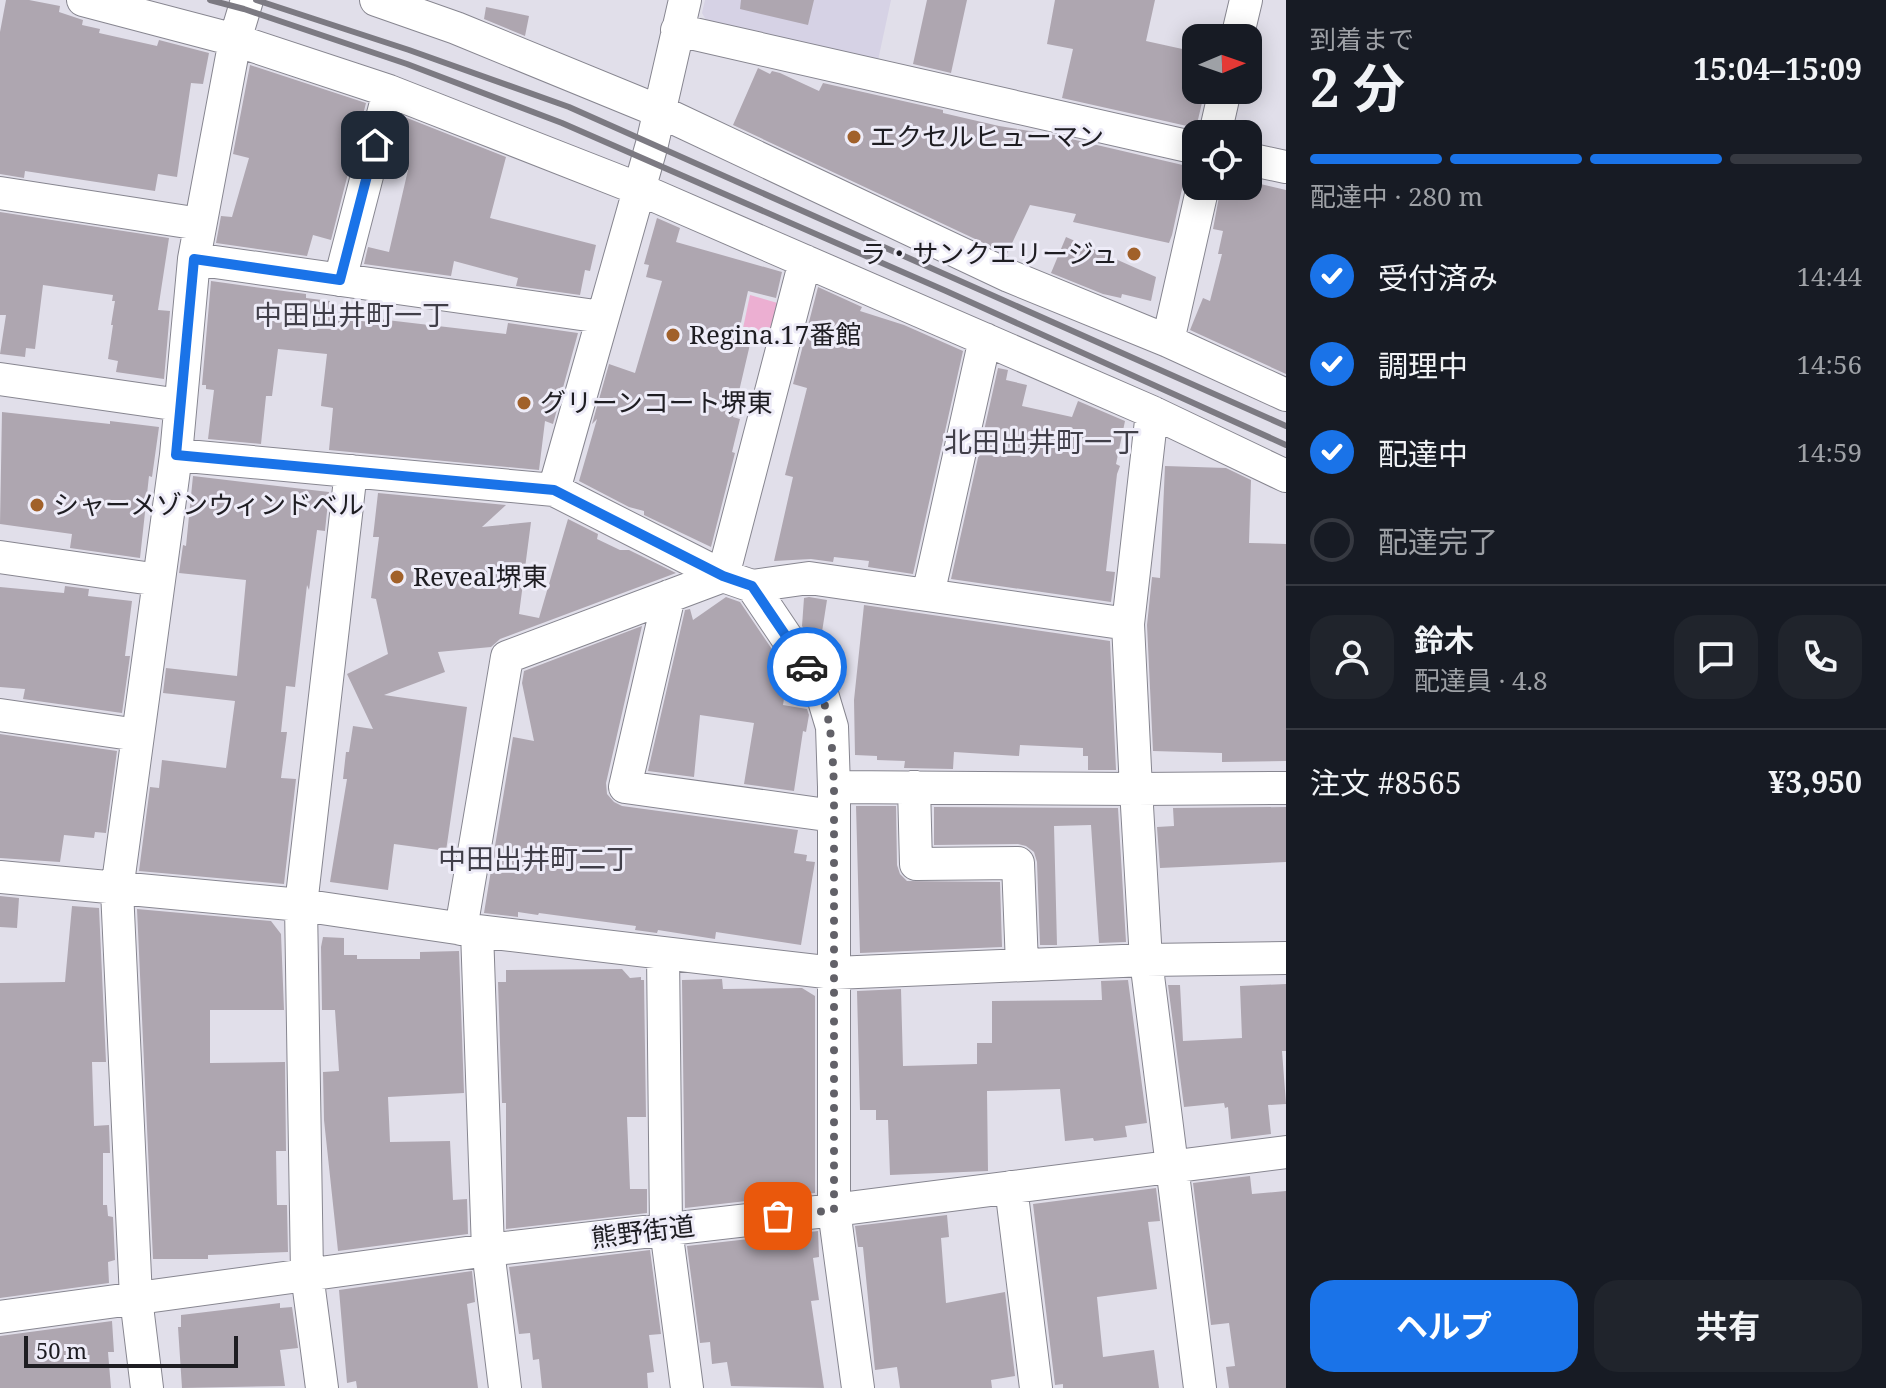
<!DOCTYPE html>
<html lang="ja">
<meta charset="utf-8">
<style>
:root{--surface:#171b24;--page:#20242c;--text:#f1f3f6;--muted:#9ea1a6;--line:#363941;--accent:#1a73e8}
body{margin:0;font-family:"Noto Serif","Noto Sans JP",serif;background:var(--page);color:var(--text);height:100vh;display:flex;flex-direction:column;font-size:30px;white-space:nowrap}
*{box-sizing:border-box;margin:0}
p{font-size:26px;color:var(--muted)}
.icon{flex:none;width:44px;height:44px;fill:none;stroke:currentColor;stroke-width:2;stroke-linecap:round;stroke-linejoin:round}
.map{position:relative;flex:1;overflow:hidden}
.side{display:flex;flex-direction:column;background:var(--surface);width:600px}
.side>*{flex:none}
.needle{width:52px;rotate:88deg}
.buttons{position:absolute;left:1182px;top:24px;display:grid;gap:16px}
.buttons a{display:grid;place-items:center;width:80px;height:80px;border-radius:16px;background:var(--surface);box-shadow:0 4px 20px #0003;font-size:40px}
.scale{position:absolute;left:24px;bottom:20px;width:214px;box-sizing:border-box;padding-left:8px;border:4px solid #1e1d22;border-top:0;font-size:22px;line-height:28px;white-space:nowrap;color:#1e1d22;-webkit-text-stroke:6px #eeecf8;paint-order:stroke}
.pin{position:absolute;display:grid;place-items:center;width:68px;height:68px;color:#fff;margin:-34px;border-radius:16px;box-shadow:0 4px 12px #0006}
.courier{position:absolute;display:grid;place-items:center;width:80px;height:80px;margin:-40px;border:6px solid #1a73e8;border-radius:50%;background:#fff;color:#222;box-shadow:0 2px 10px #0007}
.headline em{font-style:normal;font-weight:700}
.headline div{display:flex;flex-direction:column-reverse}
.headline{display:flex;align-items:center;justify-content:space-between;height:136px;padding:0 24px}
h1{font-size:52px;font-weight:700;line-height:60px}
.bar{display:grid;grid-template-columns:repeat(4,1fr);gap:12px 8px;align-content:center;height:96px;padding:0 24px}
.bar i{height:10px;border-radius:6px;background:var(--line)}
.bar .current{background:var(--accent)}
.bar p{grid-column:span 4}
.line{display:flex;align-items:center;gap:20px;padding:0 24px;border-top:2px solid var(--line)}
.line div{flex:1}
.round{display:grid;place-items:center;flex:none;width:84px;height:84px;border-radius:24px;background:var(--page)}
ol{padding:0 24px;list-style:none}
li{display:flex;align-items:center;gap:24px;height:88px}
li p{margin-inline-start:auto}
li .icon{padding:8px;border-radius:50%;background:var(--accent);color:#fff;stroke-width:4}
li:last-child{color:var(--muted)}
li i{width:44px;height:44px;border:4px solid var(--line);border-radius:50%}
.action{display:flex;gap:16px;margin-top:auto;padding:16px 24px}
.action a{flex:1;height:92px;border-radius:24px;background:var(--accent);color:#fff;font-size:32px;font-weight:700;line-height:92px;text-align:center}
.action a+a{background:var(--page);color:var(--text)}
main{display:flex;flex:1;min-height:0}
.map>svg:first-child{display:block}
</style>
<main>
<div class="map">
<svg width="1286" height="1388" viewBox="0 0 1286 1388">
<rect width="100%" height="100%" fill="#e1dfea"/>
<!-- built -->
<path fill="#d6d2e5" d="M705,0H891L877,65L710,27L702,13Z"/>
<!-- green -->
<path fill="#ecafd2" d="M750,295L781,304L771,342L742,333Z"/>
<!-- building -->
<path fill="#aea6b0" d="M6,0H29L60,6L59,12L83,20L82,25L100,29L99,33L157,46L159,40L209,53L203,84L191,83L177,177L158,174L155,191L25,171L24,178L0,174V32Z
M741,0H814L808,25L740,9Z
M927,0H967L951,73L913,64Z
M1055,0H1155L1146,41L1196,52V90H1205L1196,128L1062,98L1073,49L1047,44Z
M486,7L529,16L525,36L484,19Z
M250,65L366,103L331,240L313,235L307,256L216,243L221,216L232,217L249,158L233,154Z
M758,68L770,74L772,71L780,73L819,91L823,83L943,110V113L999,126L1054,135L1187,166L1172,235L1169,243L1073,222L1076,214L1030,205L1007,254L733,125Z
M402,116L506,157L490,218L596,245L590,271L585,270L580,295L516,286L518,278L454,261L451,276L364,264L368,247L389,252L408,170L390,165Z
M1248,181L1286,190V374L1190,330L1203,298L1210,301L1222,254H1218L1223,231L1213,229L1221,186H1248Z
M0,212L169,238L158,310L170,311L164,379L116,372L118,361L108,359L113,325H111L115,301H112L113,295L43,285L35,349L26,348L25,357L0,354L6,315H0Z
M657,218L680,228L676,242L782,272L776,298L748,291L738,336L751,340L733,417L740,419L732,452L735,453L711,547L644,515V511L629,507L579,481L597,419L592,424L609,364L635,373L662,281L646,277L649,265L644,264Z
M1066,237L1156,277L1151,301L1122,294L1121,298L1103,294L1051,273Z
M211,281L306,294V298L330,301L328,317L378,323V319L506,334L508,323L578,333L553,424L545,421L539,470L329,450L333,408L321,406L327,354L278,349L272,396H266L261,444L208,439L214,390L206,389V385H202Z
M818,287L862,307L860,311L904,325L963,351L913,574L868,567L869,561L834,557L833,562L811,559L774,561L793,477L785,475L807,388L793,384Z
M998,368L1008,370L1006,380L1027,385L1022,406L1072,417L1078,401L1125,421L1116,464L1120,466L1117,474L1106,571L1115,572L1111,602L951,579Z
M2,412L110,424V421L159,427L152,477L149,476L140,558L70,548L72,534L0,524Z
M1165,466L1226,468L1251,480L1249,543L1286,544V761L1222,762V753L1153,751L1147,625L1152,577L1160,578Z
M193,476L329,492L325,531L317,530L309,590L307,585L295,687L286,686L281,732H287L281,778L296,779L284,884L139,871L150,787L159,788L162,760L226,768L235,701L163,693L166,668L237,676L246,580L179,573L183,545L186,546Z
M378,493L506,505L482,527L531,522L519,614L539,618L568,519L598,534L597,539L620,550H629L676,573L500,639L491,647L438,652L445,672L384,695L467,707L446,851L394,844L388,890L330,882L347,779H343L346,752H349L353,726L373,729L347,674L388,654L376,599L371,598L379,537H373Z
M65,586L89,589L88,596L132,601L125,656H130L122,713L23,699L25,689L0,687V587L64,593Z
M726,597L740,602L788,673L783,705L807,709L809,715L806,732L803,731L794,791L744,784L754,723L700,715L694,777L648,771L685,610L690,609L693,620Z
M809,597L827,600L819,651L802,626L804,598Z
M864,605L1110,641L1116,770H1088V756H1083V748L1020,745L1019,756L954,752L953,769L904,768L905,761L877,760V756L855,755L854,700Z
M642,626L606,783L607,794L614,802L622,806L798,830L794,853L807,855L806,861L815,862L801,945L716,932L715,939L658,930L657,933L635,930L636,926L539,913L538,915L518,912V917L484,913L513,737L534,741L522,683L524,671Z
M0,734L117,751L106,833L95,832L94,838L64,835L60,862L0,858Z
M856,806H896L897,865L900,874L907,881L1000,882L1002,947L860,953Z
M934,807L1118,808L1126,942L1099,943L1091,825L1054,826L1057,945H1040L1037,862L1034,852L1026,846L1018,844L934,845Z
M1286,807V862L1160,868L1157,827L1174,826L1173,808Z
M0,896L19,898L17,928L0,927Z
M72,906L99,908L106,1062H92L94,1126L109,1125L110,1153H103V1205H107L108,1216L113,1217L115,1260L108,1262L109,1283L0,1298V983L65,982Z
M137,909L271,921L281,934L284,1010H210V1063L285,1062L286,1151H276L277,1205H287L288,1252L208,1255V1259H153Z
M323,937L344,938V955H357V959H420V952L459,951L464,1093L388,1097L390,1142L450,1141L453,1200L467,1199L468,1234L338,1251L324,1120L323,1072L339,1071L335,1010H322L321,947Z
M622,969L630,978L641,977V980H644L646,1117H627L630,1189H647V1213L506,1229V1103H502L498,982H506V970Z
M722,979L723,989L802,988L815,996V1193L685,1208L682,980Z
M1128,980L1147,1123L1125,1126L1127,1137L1094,1141L1093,1138L1065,1141L1060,1089L987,1091L988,1171L890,1175L888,1120H876V1110H860L857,991L901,989L903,1066L977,1064V1043H992V1001L1102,1000L1101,981Z
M1286,984V1051H1282L1286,1104L1268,1105L1271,1134L1231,1139L1228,1107L1225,1108L1224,1103L1184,1107L1168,985H1180L1183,1041L1242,1038L1240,986Z
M1250,1176L1252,1194L1286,1191V1388H1229L1226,1367L1235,1366L1229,1323L1211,1325L1193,1183Z
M1156,1188L1160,1221L1148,1222L1157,1289L1097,1297L1103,1357L1154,1350L1159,1388H1063V1384L1055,1385L1033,1204Z
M947,1215L949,1237L941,1238L946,1303L1005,1292L1015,1376L991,1380L992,1388H900L897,1367L875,1370L863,1247H858L855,1226Z
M818,1231L819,1257L813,1258L819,1300L811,1301L824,1388L731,1386L727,1362L712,1364L710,1342L700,1343L687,1246Z
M650,1250L661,1334L649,1335L654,1372L647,1373L648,1388H542L539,1359L533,1360L530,1333L519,1334L509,1267Z
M472,1271L475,1302L467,1304L478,1388H357L356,1381L347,1383L339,1290Z
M280,1303V1308L292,1307L298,1348L280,1350L285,1386L182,1388L178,1327H181V1315Z
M112,1321L114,1352H108L111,1388H0V1336Z"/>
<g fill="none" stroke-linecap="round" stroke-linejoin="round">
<!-- minor casing -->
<g stroke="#878690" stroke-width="34">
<path id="minor" d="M83,0L235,40L389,91L639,189L1152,412L1286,476
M376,0L456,28L661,112L1009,276L1168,341L1286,395
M677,30L1196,148
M1237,38L1246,0
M1215,134L1225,90
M1248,159L1286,167
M0,193L200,224
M194,259L602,317
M340,280L389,91
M1168,341L1203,186
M0,379L180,405
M1152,412L1128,624L1136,789L1146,960L1200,1388
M176,455L554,490L652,144L685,0
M554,490L723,576L752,586L809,578L1128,624
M0,557L159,580
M723,576L805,261
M752,586L820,687L832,727L834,787V1210L858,1388
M928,595L985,339
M669,596L625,787L834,816
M0,715L138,735
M834,787L1136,789L1286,788
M914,787L916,864L1018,863L1022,965
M0,877L301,905L477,931L834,973L1146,960L1286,958
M461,929L507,657L723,576
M477,931L488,1250L505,1388
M663,953L666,1229L687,1388
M1011,1187L1036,1388
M0,1317L488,1250L834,1210L1286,1152
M147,1388L136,1298L117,890L176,455L194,259L235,40L247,0
M322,1388L307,1274L301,905L351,471"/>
</g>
<!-- minor -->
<use href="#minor" stroke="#fff" stroke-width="32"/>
<!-- rail -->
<path stroke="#7c7a82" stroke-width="6" d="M210,0L244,9L407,64L562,123L946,291L1286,445
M256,0L409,50L569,107L1286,426"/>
</g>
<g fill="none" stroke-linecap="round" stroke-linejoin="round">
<!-- done -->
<path stroke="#626168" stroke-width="8" stroke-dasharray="0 14.4" d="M778,1216L834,1210V787C832,743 832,704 807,667"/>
<!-- route -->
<path stroke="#1a73e8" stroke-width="10" d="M375,145L340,280L194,259L176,455L554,490L723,576L752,586L807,667"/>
</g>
<!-- markers -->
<g fill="#a1612a" stroke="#eeecf8" stroke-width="3">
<circle cx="854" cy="137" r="8"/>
<circle cx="1134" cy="254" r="8"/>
<circle cx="673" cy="335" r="8"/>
<circle cx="524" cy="403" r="8"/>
<circle cx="37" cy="505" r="8"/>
<circle cx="397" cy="577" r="8"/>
</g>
<g text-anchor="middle" stroke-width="6" stroke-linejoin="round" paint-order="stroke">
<!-- poi labels -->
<g font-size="26" fill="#1e1d22" stroke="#eeecf8" text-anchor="start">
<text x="870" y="146">エクセルヒューマン</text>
<text x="1118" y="263" text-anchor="end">ラ・サンクエリージュ</text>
<text x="689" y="344">Regina.17番館</text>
<text x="540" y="412">グリーンコート堺東</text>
<text x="53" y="514">シャーメゾンウィンドベル</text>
<text x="413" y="586">Reveal堺東</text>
</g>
<!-- street labels -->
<g font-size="26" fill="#1e1d22" stroke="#eeecf8">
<text transform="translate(643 1232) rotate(-7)" y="9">熊野街道</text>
</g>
<!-- neighbourhood labels -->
<g font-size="28" fill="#413f49" stroke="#eeecf8">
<text x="352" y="325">中田出井町一丁</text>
<text x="1042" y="452">北田出井町一丁</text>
<text x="536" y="869">中田出井町二丁</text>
</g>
</g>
</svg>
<div class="buttons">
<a><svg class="needle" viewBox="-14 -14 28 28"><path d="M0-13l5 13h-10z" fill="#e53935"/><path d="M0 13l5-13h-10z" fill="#9ea1a6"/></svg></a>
<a><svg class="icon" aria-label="locate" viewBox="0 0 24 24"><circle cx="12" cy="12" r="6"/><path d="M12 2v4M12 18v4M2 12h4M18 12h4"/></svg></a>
</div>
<div class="scale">50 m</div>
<div class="pin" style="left:778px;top:1216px;background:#ea580c"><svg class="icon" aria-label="bag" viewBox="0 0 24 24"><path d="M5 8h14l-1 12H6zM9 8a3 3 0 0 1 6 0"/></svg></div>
<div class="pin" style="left:375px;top:145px;background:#1f2937"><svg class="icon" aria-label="home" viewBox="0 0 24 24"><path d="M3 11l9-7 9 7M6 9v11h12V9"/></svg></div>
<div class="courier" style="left:807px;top:667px"><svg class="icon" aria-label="car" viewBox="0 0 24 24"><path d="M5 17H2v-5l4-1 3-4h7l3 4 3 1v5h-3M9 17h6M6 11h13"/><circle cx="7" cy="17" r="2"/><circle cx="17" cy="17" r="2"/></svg></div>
</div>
<section class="side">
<div class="headline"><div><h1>2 分</h1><p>到着まで</p></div><em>15:04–15:09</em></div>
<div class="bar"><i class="current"></i><i class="current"></i><i class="current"></i><i></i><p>配達中 · 280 m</p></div>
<ol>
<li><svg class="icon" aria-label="check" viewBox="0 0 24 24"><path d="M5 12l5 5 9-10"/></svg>受付済み<p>14:44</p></li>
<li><svg class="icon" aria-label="check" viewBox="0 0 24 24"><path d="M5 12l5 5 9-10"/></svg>調理中<p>14:56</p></li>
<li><svg class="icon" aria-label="check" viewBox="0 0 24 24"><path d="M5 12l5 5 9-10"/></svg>配達中<p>14:59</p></li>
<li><i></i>配達完了</li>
</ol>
<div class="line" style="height:144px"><a class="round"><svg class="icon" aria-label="person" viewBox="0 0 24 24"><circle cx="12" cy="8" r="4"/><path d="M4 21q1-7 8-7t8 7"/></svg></a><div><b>鈴木</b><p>配達員 · 4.8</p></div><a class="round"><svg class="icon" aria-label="chat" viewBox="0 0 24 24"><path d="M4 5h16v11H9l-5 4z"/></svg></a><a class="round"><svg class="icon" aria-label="phone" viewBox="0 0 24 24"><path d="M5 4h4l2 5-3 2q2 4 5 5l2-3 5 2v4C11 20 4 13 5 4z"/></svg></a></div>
<div class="line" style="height:104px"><div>注文 #8565</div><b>¥3,950</b></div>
<div class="action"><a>ヘルプ</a><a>共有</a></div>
</section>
</main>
